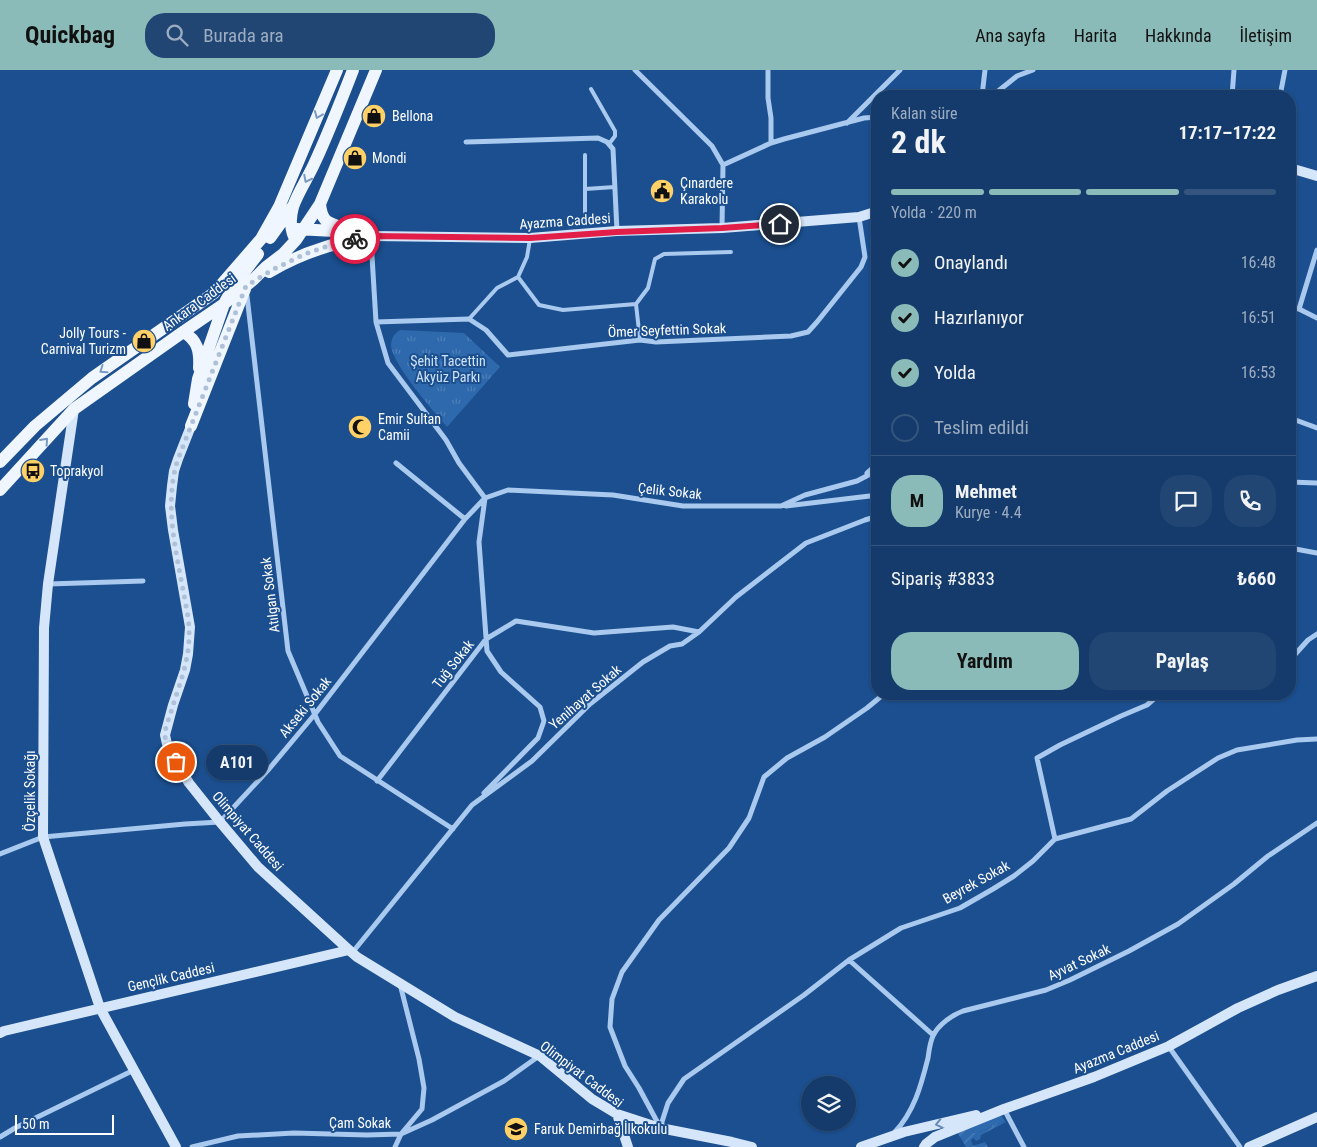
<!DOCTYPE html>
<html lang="tr">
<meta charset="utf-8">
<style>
:root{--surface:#143b6b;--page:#214673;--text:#f1f3f6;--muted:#9dadc1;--line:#33557e;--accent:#8bbbb9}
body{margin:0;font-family:"Roboto Condensed",sans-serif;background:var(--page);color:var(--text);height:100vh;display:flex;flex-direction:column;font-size:19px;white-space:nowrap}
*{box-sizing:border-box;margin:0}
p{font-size:16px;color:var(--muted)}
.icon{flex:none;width:28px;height:28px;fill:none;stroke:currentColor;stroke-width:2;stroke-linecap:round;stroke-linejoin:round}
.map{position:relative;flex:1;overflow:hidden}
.side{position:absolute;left:871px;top:20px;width:425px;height:610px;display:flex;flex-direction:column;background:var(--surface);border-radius:20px;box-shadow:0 1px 4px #0004,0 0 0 1px var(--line)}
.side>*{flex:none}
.controls{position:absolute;left:801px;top:1006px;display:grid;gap:10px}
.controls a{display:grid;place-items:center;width:55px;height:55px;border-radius:50%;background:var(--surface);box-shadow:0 1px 4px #0004,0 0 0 1px var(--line);font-size:25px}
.scale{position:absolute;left:15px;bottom:12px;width:99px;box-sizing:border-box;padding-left:5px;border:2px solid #fff;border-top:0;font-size:14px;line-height:18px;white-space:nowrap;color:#fff;-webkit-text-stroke:4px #1b4f8f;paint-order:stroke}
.pin{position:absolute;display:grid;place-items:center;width:42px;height:42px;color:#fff;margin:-21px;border:2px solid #fff;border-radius:50%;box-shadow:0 1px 5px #0007}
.courier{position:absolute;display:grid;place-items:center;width:50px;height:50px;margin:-25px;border:4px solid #e11d48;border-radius:50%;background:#fff;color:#222;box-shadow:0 1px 6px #0007}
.bubble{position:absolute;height:35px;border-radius:18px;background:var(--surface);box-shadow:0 1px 4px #0004,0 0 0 1px var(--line);font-size:16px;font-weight:700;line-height:35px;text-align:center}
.head em{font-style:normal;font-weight:700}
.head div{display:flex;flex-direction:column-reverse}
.head{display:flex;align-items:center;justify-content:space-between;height:85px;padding:0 20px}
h1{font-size:32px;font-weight:700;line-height:38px}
.bar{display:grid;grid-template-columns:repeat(4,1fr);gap:8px 5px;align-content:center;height:60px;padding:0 20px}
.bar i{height:6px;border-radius:4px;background:var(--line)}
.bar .active{background:var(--accent)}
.bar p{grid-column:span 4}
.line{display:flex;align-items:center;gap:12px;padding:0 20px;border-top:1px solid var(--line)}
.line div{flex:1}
.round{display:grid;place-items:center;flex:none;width:52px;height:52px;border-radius:20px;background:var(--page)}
ol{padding:0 20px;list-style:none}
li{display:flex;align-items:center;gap:15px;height:55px}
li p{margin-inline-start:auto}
li .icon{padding:5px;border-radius:50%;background:var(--accent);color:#111;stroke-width:4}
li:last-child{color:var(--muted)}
li i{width:28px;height:28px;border:2px solid var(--line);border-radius:50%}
.action{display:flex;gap:10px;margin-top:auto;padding:10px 20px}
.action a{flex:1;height:58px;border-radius:20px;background:var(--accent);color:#111;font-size:20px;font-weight:700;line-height:58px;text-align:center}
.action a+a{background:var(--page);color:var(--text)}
header{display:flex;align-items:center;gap:30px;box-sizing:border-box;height:70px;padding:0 25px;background:var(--accent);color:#111}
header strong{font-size:24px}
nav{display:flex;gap:28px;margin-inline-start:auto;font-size:18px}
.search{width:350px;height:45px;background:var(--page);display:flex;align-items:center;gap:12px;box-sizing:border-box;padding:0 18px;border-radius:20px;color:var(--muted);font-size:19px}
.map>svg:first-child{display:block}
</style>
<header>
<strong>Quickbag</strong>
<div class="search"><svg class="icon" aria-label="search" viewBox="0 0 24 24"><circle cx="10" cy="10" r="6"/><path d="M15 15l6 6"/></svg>Burada ara</div>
<nav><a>Ana sayfa</a><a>Harita</a><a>Hakkında</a><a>İletişim</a></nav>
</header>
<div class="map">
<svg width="1317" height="1077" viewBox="0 0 1317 1077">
<defs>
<pattern id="grass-tufts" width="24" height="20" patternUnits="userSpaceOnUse" patternTransform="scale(1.25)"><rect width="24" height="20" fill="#2e69ad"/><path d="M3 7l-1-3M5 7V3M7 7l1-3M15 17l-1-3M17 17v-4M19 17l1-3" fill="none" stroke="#4d80b9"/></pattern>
<pattern id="garden-furrows" width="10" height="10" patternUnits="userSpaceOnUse" patternTransform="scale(1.25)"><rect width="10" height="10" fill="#2e69ad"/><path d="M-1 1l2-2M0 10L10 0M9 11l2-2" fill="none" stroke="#4d80b9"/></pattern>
</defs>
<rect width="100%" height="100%" fill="#1b4f8f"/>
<!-- grass -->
<path fill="url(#grass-tufts)" d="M400,260L464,263L500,297L447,357C434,342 393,295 391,276C391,268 394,264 400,260Z
M1000,1044L1005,1051L977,1063H974L969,1056Z"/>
<!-- garden -->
<path fill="url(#garden-furrows)" d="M1005,1051L1006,1052L981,1065L980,1069L976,1071L974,1068L971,1070L973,1076L985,1072L988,1077H966L957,1062L969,1056L974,1063H977Z"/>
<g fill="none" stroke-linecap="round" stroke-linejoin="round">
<!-- lane -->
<path stroke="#a9c9ee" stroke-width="4" d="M591,19L615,61V66L609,74
M585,85V148
M585,119L615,117
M518,207L539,235L563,240L636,234L640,270
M636,234L648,218L655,189L664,184L731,182
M469,249L497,218L518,207L527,187L530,169"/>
<!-- street -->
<path stroke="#a9c9ee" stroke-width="5" d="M635,0L712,76L723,95L722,158
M768,0V28L771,48V73
M982,26L985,0
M992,26L1017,6L1033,0
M1232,26L1234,0
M1280,26L1285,0
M847,53L900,0
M466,72L598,68L607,72L613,79L617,161
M723,95L771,73L784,69L864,48L878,47
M372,166V186L376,252L388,293L446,370L459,393L485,428
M247,226L288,581L318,652L340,686L453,759
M1290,238L1299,239L1317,248
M1299,239L1317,180
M376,252L469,249L486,260L508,285L640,270L656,272L791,266L808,262L817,252L861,197L865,187L859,147
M1290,348L1317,358
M396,393L465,449
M867,403L878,393
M1290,412L1317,413
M786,436L878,425
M1290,478L1317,483
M48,514L143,511
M1290,590L1308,570L1317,564
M377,711L486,569L516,551L594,563L673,557L699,562
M484,723L538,668L544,651L540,637L501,602L487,581L479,472L485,428
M1055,769L1037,688L1060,675L1121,646L1147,635L1155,628L1156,624
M0,784L43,767L185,754L220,752L269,699L315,644L465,449L485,428L508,420L613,425L683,436H781L805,425L857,411L878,400
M352,883L472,735L532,691L590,634L643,592L670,576L682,574L699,562L736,527L806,473L865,450L878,446
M849,890L933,965
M1169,977L1240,1077
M1004,1039L1024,1077
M660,1057L639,1018L625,996L610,957L612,929L622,902L659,850L729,778L749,748L764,707L787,688L825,667L867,638L884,624
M660,1058L668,1033L684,1009L804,925L849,890L901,858L960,838L993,819L1014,806L1033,791L1055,769L1131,749L1167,721L1218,688L1237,680L1297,670L1317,669
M894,1063C914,1042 921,1016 928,988C929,981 930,972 933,966C938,955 952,945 963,941L1046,920L1070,910L1129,881L1178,854L1234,814L1268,786L1317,753
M0,1067L15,1058L134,1000
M192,1077L238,1066L294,1063L367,1065L401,1064L432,1050L504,1011L539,986
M395,1077L401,1064L422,1039L424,1018L419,989L400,914"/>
<!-- secondary -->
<path stroke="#d6e6fa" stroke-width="10" d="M1290,98L1317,106
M372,166L530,168L617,161L722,158L859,147L878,141
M74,339L48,514L44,558L43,767L100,938L176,1077
M191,356L178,389L174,401L172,416L170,436L173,460L190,557L188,584L185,600L173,635L165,665L167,674L176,692L189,713L220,752L258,797L349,880L357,887L455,947L540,986L592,1029L617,1044L660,1058L732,1072L752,1077
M0,963L4,961L349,880
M617,1044L628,1077
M861,1077L904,1062L976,1045
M924,1077L926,1074L935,1067L1004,1039L1094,1007L1169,976L1238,938L1278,920L1317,906
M1249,1077L1317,1047"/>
<!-- primary -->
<path stroke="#f0f6ff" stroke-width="12" d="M320,134C322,153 328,152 343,158
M297,159L334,161L360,164
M270,168L293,136
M296,170C290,161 290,148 293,137C297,124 309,106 315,92C329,62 341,31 353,0
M269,202C301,183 336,172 372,166
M183,262C198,270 200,282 199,298
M194,334L198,309L224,234L235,214L258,184
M191,356L245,219
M0,392L35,356L92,308L214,223L261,169L279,137L337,0
M0,420L74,339L183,262L224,234L253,210L266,197L283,184L296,170L320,134L376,0"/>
</g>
<!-- one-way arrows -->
<defs><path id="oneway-chevron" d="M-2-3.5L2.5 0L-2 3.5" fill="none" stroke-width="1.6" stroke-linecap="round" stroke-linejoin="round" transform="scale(1.25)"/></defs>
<g stroke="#7b9ac1">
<use href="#oneway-chevron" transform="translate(318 45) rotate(113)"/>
<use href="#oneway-chevron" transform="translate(307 109) rotate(117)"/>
<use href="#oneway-chevron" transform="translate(103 300) rotate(145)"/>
<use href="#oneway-chevron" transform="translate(45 371) rotate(-48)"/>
</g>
<use stroke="#668bba" href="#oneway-chevron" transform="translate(939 1054) rotate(167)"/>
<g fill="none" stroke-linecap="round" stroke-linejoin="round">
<!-- done -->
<path stroke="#afc1d8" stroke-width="5" stroke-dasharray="0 9" d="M176,692C171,684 165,674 165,664C165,657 169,649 171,642C178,618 188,595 189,569C190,552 186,536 183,520C175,476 164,432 178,389L246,216L274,199L305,184L336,173L355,169"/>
<!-- route -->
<path stroke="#e11d48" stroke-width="6" d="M355,169L372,166L530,168L617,162L722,158L780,154"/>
</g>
<!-- icons -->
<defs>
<g id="shop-disc" transform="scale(1.25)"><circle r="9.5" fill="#ffd166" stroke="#1b4f8f"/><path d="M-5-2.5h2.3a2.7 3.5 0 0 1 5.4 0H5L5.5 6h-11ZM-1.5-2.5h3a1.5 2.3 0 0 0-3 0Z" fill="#111"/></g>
<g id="civic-disc" transform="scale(1.25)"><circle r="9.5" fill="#ffd166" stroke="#1b4f8f"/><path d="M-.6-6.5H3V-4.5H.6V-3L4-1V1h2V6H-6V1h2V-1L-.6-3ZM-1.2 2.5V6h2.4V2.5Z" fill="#111"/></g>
<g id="mosque-disc" transform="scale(1.25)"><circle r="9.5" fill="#ffd166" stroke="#1b4f8f"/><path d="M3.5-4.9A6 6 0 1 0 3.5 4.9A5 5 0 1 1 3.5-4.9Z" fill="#111"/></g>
<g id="bus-disc" transform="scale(1.25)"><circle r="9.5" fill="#ffd166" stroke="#1b4f8f"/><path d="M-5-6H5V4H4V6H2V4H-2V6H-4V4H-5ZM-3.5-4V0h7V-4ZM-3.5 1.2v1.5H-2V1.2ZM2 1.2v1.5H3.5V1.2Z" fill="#111"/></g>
<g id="school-disc" transform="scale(1.25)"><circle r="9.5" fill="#ffd166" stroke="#1b4f8f"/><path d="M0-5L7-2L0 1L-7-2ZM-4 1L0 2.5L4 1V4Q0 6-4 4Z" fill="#111"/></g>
</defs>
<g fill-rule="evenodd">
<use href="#shop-disc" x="374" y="46"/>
<use href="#shop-disc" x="355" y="88"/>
<use href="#civic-disc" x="662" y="121"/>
<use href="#shop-disc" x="144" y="271"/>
<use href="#mosque-disc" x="360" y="357"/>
<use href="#bus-disc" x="33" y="401"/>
<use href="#school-disc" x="516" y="1059"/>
</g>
<g text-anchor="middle" stroke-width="4" stroke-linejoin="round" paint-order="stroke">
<!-- poi labels -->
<g font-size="14" fill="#fff" stroke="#1b4f8f" text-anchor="start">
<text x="392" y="51">Bellona</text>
<text x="372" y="93">Mondi</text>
<text x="680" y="118">Çınardere<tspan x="680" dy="16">Karakolu</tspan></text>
<text x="126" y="268" text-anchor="end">Jolly Tours -<tspan x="126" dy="16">Carnival Turizm</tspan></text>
<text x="378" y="354">Emir Sultan<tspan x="378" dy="16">Camii</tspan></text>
<text x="50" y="406">Toprakyol</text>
<text x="534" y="1064">Faruk Demirbağ İlkokulu</text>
</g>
<!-- street labels -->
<g font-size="14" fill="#fff" stroke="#1b4f8f">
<text transform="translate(565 151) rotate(-4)" y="5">Ayazma Caddesi</text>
<text transform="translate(199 232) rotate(-36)" y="5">Ankara Caddesi</text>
<text transform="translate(667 260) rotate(-2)" y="5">Ömer Seyfettin Sokak</text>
<text transform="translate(670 421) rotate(6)" y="5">Çelik Sokak</text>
<text transform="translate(270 525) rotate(-97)" y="5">Atılgan Sokak</text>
<text transform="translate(453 594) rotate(-52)" y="5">Tuğ Sokak</text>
<text transform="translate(585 627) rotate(-41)" y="5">Yenihayat Sokak</text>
<text transform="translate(305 637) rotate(-51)" y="5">Akseki Sokak</text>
<text transform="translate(30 721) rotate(-90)" y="5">Özçelik Sokağı</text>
<text transform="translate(248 761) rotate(49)" y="5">Olimpiyat Caddesi</text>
<text transform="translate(976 812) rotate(-29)" y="5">Beyrek Sokak</text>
<text transform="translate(1079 892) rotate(-25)" y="5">Ayvat Sokak</text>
<text transform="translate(171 907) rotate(-13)" y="5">Gençlik Caddesi</text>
<text transform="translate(1116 982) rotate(-22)" y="5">Ayazma Caddesi</text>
<text transform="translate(582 1004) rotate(37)" y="5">Olimpiyat Caddesi</text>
<text x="360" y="1058">Çam Sokak</text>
</g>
<!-- park labels -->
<g font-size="14" fill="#cfe3fa" stroke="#1b4f8f">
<text x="448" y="296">Şehit Tacettin<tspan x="448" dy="16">Akyüz Parkı</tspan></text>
</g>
</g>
</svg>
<div class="controls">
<a><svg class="icon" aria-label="layers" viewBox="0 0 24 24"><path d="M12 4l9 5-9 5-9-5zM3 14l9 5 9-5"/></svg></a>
</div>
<div class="scale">50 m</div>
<div class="pin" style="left:176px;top:692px;background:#ea580c"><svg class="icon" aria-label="bag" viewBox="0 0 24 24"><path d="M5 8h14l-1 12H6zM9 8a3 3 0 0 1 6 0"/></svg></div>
<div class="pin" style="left:780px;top:154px;background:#1f2937"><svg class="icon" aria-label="home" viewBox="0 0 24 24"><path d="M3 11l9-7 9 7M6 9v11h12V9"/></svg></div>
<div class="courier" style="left:355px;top:169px"><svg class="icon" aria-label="bike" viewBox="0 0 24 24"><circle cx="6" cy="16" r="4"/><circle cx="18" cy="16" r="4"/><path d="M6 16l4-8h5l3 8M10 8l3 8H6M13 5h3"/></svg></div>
<div class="bubble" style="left:206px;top:675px;width:62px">A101</div>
<section class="side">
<div class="head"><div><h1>2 dk</h1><p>Kalan süre</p></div><em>17:17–17:22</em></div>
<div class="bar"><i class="active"></i><i class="active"></i><i class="active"></i><i></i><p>Yolda · 220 m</p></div>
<ol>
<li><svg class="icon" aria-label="check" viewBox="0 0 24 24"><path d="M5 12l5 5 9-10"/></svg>Onaylandı<p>16:48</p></li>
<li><svg class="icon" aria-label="check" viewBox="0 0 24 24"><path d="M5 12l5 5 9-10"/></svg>Hazırlanıyor<p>16:51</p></li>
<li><svg class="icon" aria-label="check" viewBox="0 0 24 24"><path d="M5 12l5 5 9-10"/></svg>Yolda<p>16:53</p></li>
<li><i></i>Teslim edildi</li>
</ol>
<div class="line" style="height:90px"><b class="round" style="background:var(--accent);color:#111">M</b><div><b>Mehmet</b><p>Kurye · 4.4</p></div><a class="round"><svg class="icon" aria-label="chat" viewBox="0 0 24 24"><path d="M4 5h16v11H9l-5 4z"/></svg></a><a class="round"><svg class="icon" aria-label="phone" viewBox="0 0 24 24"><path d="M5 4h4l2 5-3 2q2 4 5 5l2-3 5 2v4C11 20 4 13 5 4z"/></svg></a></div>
<div class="line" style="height:65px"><div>Sipariş #3833</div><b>₺660</b></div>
<div class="action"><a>Yardım</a><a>Paylaş</a></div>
</section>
</div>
